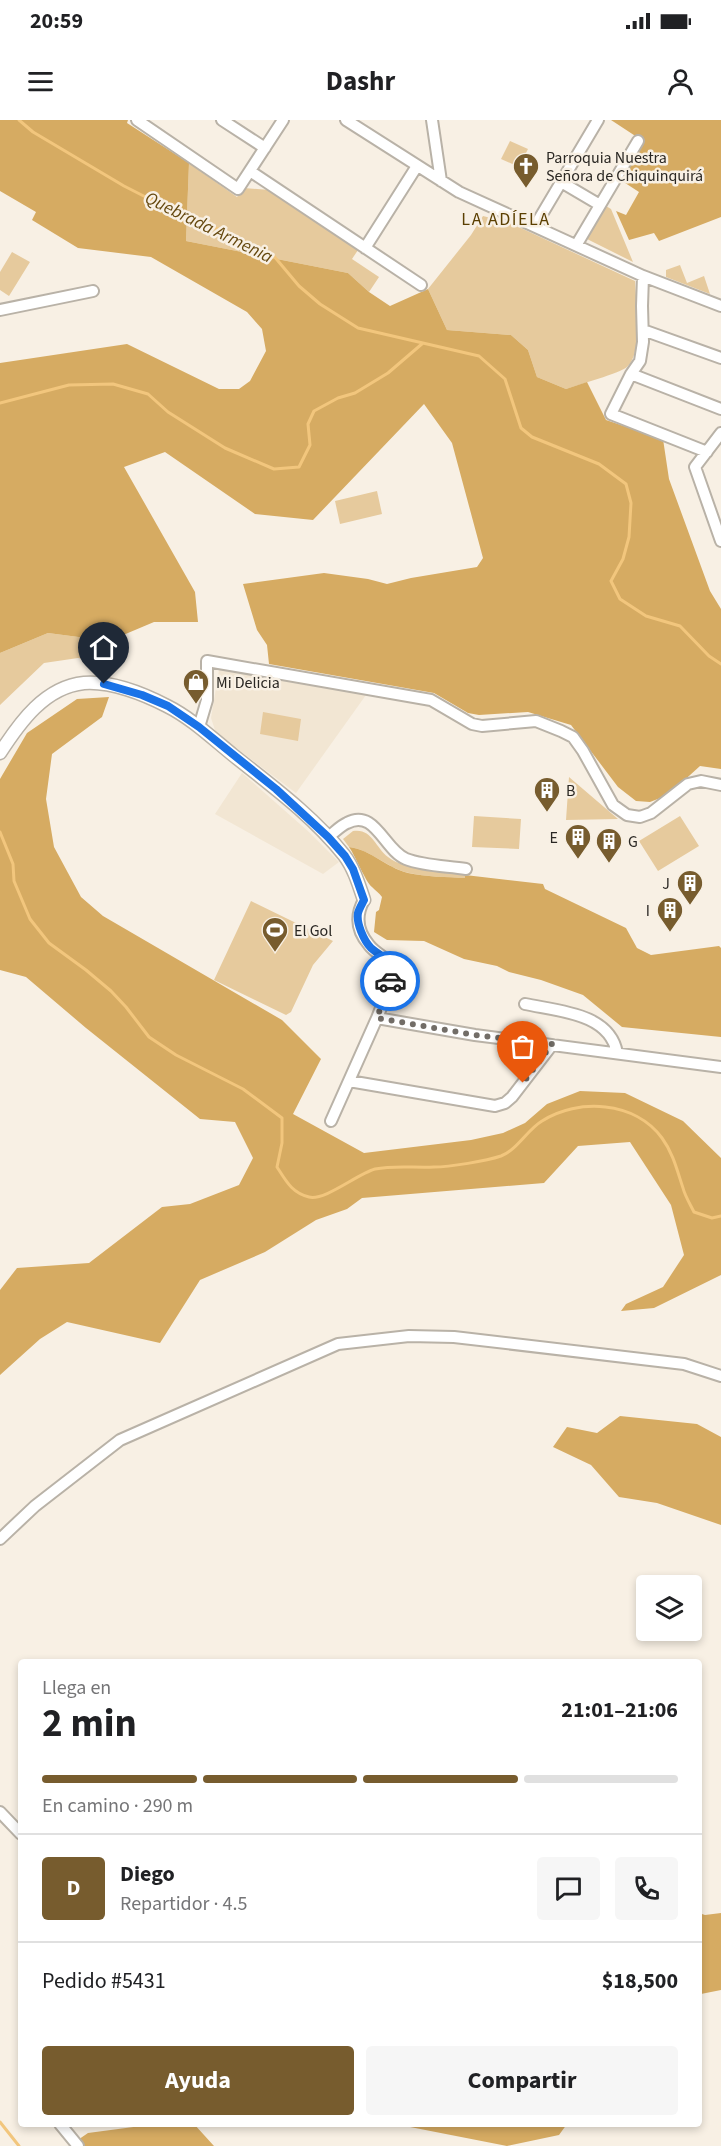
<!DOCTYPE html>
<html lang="es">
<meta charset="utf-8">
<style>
:root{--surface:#fff;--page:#f6f6f6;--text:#202124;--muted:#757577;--line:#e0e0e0;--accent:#775c2e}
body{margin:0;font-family:"Source Sans 3",sans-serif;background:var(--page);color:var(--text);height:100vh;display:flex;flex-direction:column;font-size:22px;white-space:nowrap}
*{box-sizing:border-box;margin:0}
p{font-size:20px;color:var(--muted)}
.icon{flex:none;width:33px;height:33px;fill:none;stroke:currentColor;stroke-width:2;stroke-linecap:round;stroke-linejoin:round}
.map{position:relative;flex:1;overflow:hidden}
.panel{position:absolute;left:18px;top:1539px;width:684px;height:468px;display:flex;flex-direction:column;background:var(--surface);border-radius:6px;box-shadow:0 3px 9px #0003}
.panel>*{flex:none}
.controls{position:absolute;left:636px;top:1455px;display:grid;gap:12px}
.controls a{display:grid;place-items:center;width:66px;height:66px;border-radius:6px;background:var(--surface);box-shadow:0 3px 9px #0003;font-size:30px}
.pin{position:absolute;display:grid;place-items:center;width:51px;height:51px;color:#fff;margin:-62px -26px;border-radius:50% 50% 50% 0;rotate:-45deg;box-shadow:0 0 6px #0007}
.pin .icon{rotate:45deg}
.courier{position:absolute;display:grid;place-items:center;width:60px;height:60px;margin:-30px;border:4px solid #1a73e8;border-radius:50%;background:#fff;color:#222;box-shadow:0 2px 8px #0007}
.head em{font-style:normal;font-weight:700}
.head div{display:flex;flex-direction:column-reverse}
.head{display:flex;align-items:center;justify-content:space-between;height:102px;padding:0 24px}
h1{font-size:39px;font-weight:700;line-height:45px}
.bar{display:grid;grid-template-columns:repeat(4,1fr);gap:9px 6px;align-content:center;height:72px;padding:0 24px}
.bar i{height:8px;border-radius:4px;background:var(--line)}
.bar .active{background:var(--accent)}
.bar p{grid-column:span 4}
.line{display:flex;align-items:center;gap:15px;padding:0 24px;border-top:2px solid var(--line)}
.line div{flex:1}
.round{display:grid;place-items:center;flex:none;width:63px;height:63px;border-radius:6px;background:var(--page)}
.action{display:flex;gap:12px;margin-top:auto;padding:12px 24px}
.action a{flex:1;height:69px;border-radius:6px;background:var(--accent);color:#fff;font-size:24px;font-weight:700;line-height:69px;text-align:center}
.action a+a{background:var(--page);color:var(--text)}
.status{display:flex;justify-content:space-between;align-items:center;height:42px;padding:0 30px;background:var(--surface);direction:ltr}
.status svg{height:16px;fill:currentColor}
header{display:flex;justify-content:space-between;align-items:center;height:78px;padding:0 24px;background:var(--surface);font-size:27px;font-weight:700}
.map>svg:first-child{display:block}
</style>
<div class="status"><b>20:59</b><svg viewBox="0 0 49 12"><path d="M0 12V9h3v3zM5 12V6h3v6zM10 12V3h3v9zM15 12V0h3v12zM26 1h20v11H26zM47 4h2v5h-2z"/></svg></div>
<header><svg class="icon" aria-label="menu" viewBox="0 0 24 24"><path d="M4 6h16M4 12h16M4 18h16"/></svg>Dashr<svg class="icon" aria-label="person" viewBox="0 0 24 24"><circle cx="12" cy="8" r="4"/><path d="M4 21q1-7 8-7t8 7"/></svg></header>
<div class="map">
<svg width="721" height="2026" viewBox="0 0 721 2026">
<rect width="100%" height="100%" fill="#f8f0e4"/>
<!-- built -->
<path fill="#f2e6d3" d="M219,550L366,575L296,673L216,613L211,598Z
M242,653L309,712L339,742L323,754L215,694Z"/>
<!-- green -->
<path fill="#e6ca9d" d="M510,21L528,29L519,47L501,39Z
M189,43L237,77L244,68L270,70L358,130L352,139L379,157L369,172L348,153L186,121Z
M606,86L611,89L633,142L587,119Z
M483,96L510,103L635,161C636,181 643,234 627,247C620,253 578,265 566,269L537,257L528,230L511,215L447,210L428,169L471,115Z
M12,132L30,142L9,176L0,170V152Z
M680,145L687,163L704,156L710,174L666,157V150Z
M377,371L382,394L340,404L335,381Z
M48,513L109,521L114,545L78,538L44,543L0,585V533Z
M263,592L301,599L298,621L260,614Z
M569,657L618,699L566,700Z
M474,696L521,699L519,729L472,727Z
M680,696L699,726L658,751L639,721Z
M353,711C372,708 375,727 388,737C406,751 443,752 465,755V758C447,757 426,757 409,753C386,748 372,730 349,727L343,719Z
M251,781L333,821L313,845L291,892L286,895L214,860Z"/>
<!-- forest -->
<path fill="#d6ab62" d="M0,0H128L127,3L189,43L186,121L348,153L369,172L390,186L428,169L447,210L511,215L528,230L537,257L566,269L587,262L606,300L663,319L669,359L710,471L721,489V649L700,646L668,675L650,682L636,681L618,667L571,605L528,592L479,595L468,593L434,573L269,544L267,525L257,510L243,464L324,453L368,459L387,464L411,458L477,447L483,438L452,323L424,284L313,400L255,394L165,332L124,347L195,472L198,502H154L109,521L48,513L0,533V243L127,224L219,269H239L250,261L266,231L262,209L247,192L151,137L78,128L32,100L36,92L0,71Z
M611,0H721V97L659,121L654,113L629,120L616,91L626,95L639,72L619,59L643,21Z
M109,577L102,597L52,634L46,679L54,727L81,777L103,796L282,900L321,939L293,994L364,1033L471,1020L503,1013L525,1003L547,984L580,971L625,973L683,1001L721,1038V1155L654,1188L621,1191L626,1184L663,1167L684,1135L671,1085L630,1022L578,1026L544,1063L362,1078L347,1089L316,1100L265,1132L200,1160L160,1223L67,1202L40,1219L0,1255V1170L17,1148L89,1143L162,1087L190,1084L239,1065L253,1038L235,1002L200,999L86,908L26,857L0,850V659L27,613L77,579Z
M349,727C372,730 385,747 408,753C426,757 447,757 465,758V755L543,764L545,769L626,808L637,828L651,835L719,826L721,828V917L622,907L583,875L541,860L509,852L497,846L464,839L424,821L387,820L374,812L376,792L379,790L382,777C379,773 376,771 372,767C365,761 356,737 349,727Z
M620,1296L697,1304L721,1317V1405L657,1383L619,1377L591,1345L553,1327L567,1307L597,1313Z
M699,1793L705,1795L721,1793V1870L701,1874L699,1873Z
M156,2004H194L214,2026H69L88,2013Z
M401,2004H567L559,2015L507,2026L405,2006Z"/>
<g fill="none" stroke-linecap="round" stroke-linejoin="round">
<!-- stream -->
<path stroke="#f2c67d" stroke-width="3" d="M19,0L33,12L124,66L181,95L201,101L273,135L299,166L320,184L358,208L479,236L505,259L521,308L532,317L599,344L626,364L631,383L629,417L623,439L611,461L620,479L646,496L680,506L709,536L721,544
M0,283L69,265L113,264L148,274L168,292L225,328L274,349L299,347L310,325L308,304L314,291L338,278L355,273L388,253L423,223
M0,712L13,744L14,761L30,799L49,823L86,850L111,871L126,887L149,917L176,935L243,969L282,998V1023L277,1047C286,1061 292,1073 309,1077C325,1081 357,1054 375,1049C395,1045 414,1048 434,1047C450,1047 486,1041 501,1036C518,1029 527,1010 542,1001C578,978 635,981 662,1018C673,1033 677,1050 683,1068C685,1076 690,1084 694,1092L712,1098L721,1096
M0,2002L19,2026"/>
<!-- minor casing -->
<g stroke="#b9b2a7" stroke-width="14">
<path id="minor" d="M137,0L238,69L283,0
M222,0L265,28
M346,0L459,72L643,156L721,186
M432,0L441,61
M250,51L421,165
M561,62L600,85
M535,106L598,0
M577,124L638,21
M365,128L417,46
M643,156L642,186L643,222L640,241L631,254L611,294L707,332
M0,190L93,171
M643,210L721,238
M631,254L721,289
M721,313L695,347L721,421
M199,607L207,580V541L431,580L472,604L482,606L536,601L561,611L573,617L583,631L613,685L627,695L640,697L651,693L688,664L701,661L721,665
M328,717C334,713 340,706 347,703C375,688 384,730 406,739C424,746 447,746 466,749
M364,780C355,796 357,811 369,825C375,833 384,836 391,844L390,865L377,898L475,915L721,947
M525,884C558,891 610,893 617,933
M349,961L495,986L505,983L512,977L552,925
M331,1001L377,898
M0,1419L35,1386L120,1320L338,1224L409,1216L454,1217L684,1244L721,1256
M0,1692L21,1714
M60,2004L78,2026"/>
</g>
<!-- tertiary casing -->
<g stroke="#b9b2a7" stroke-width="15">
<path id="tertiary" d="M0,633C20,602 45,567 84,563C111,561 144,574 167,586C191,598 212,618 233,635C272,666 313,696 344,735C354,748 359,765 364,780"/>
</g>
<!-- minor -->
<use href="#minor" stroke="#fff" stroke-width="10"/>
<!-- tertiary -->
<use href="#tertiary" stroke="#fff" stroke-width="12"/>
</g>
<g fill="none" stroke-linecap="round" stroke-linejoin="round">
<!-- done -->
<path stroke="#726d67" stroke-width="6" stroke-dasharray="0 10.8" d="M390,861L377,898L475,915L552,924L523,963"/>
<!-- route -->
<path stroke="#1a73e8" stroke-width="8" d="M104,564L142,575L168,586L199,607L276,669L328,717L345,736L353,749L364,780C362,784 359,789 358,793C356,803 364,821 371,828C385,840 394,839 390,861"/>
</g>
<!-- icons -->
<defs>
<g id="church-pin" transform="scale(1.35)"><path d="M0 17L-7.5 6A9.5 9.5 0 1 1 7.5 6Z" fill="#775c2e" stroke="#f8f0e4"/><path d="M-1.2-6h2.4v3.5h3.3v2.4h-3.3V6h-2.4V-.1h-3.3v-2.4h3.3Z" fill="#fff"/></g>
<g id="shop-pin" transform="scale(1.35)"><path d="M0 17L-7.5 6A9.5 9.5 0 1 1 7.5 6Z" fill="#775c2e" stroke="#f8f0e4"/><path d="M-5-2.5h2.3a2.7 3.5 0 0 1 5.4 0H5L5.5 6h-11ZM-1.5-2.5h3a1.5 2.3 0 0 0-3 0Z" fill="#fff"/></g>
<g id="building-pin" transform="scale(1.35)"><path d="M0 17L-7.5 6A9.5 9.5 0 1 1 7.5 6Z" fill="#775c2e" stroke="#f8f0e4"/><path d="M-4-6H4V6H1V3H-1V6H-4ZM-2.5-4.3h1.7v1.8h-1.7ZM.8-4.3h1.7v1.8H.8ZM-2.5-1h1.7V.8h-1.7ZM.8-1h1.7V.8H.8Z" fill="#fff"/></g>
<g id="stadium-pin" transform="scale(1.35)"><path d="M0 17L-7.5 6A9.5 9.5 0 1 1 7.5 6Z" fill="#775c2e" stroke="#f8f0e4"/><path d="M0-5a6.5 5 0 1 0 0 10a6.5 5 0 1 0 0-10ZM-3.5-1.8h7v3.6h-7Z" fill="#fff"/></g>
</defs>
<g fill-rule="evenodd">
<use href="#church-pin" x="526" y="46"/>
<use href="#shop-pin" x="196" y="562"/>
<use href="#building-pin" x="547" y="670"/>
<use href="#building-pin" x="578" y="717"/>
<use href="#building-pin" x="609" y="721"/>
<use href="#building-pin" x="690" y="763"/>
<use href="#building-pin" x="670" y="790"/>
<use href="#stadium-pin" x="275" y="810"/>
</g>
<g text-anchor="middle" stroke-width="5" stroke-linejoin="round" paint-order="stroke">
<!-- poi labels -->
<g font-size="16" fill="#2a2723" stroke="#f8f0e4" text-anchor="start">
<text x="546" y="43">Parroquia Nuestra<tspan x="546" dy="18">Señora de Chiquinquirá</tspan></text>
<text x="216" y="568">Mi Delicia</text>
<text x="566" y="676">B</text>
<text x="558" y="723" text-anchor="end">E</text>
<text x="628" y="727">G</text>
<text x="670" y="769" text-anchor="end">J</text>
<text x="650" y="796" text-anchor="end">I</text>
<text x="294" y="816">El Gol</text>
</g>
<!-- neighbourhood labels -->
<g font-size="18" letter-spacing="1.5" fill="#5b3f01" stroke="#f8f0e4">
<text x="506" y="105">LA ADÍELA</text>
</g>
<!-- water labels -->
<g font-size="18" font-style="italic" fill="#65480e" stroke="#f8f0e4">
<text transform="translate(209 107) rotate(26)" y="6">Quebrada Armenia</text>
</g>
</g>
</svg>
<div class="controls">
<a><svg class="icon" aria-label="layers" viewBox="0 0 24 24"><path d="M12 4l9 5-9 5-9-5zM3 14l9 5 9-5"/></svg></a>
</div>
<div class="pin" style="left:523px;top:963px;background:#ea580c"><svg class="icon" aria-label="bag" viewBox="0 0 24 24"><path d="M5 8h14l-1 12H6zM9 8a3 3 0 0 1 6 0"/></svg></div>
<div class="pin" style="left:104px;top:564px;background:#1f2937"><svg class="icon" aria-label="home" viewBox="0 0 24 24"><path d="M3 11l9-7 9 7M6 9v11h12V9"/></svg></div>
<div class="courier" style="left:390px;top:861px"><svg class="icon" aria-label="car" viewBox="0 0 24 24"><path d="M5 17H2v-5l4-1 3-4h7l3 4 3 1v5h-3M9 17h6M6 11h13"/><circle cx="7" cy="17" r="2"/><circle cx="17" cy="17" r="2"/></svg></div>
<section class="panel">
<div class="head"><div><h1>2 min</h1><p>Llega en</p></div><em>21:01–21:06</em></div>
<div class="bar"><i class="active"></i><i class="active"></i><i class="active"></i><i></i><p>En camino · 290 m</p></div>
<div class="line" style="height:108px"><b class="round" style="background:var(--accent);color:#fff">D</b><div><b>Diego</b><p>Repartidor · 4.5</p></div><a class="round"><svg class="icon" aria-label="chat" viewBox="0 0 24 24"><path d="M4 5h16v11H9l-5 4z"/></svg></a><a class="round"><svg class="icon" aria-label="phone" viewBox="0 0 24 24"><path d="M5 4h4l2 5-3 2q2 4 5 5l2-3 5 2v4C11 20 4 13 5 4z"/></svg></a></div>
<div class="line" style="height:78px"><div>Pedido #5431</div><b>$18,500</b></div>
<div class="action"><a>Ayuda</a><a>Compartir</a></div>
</section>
</div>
